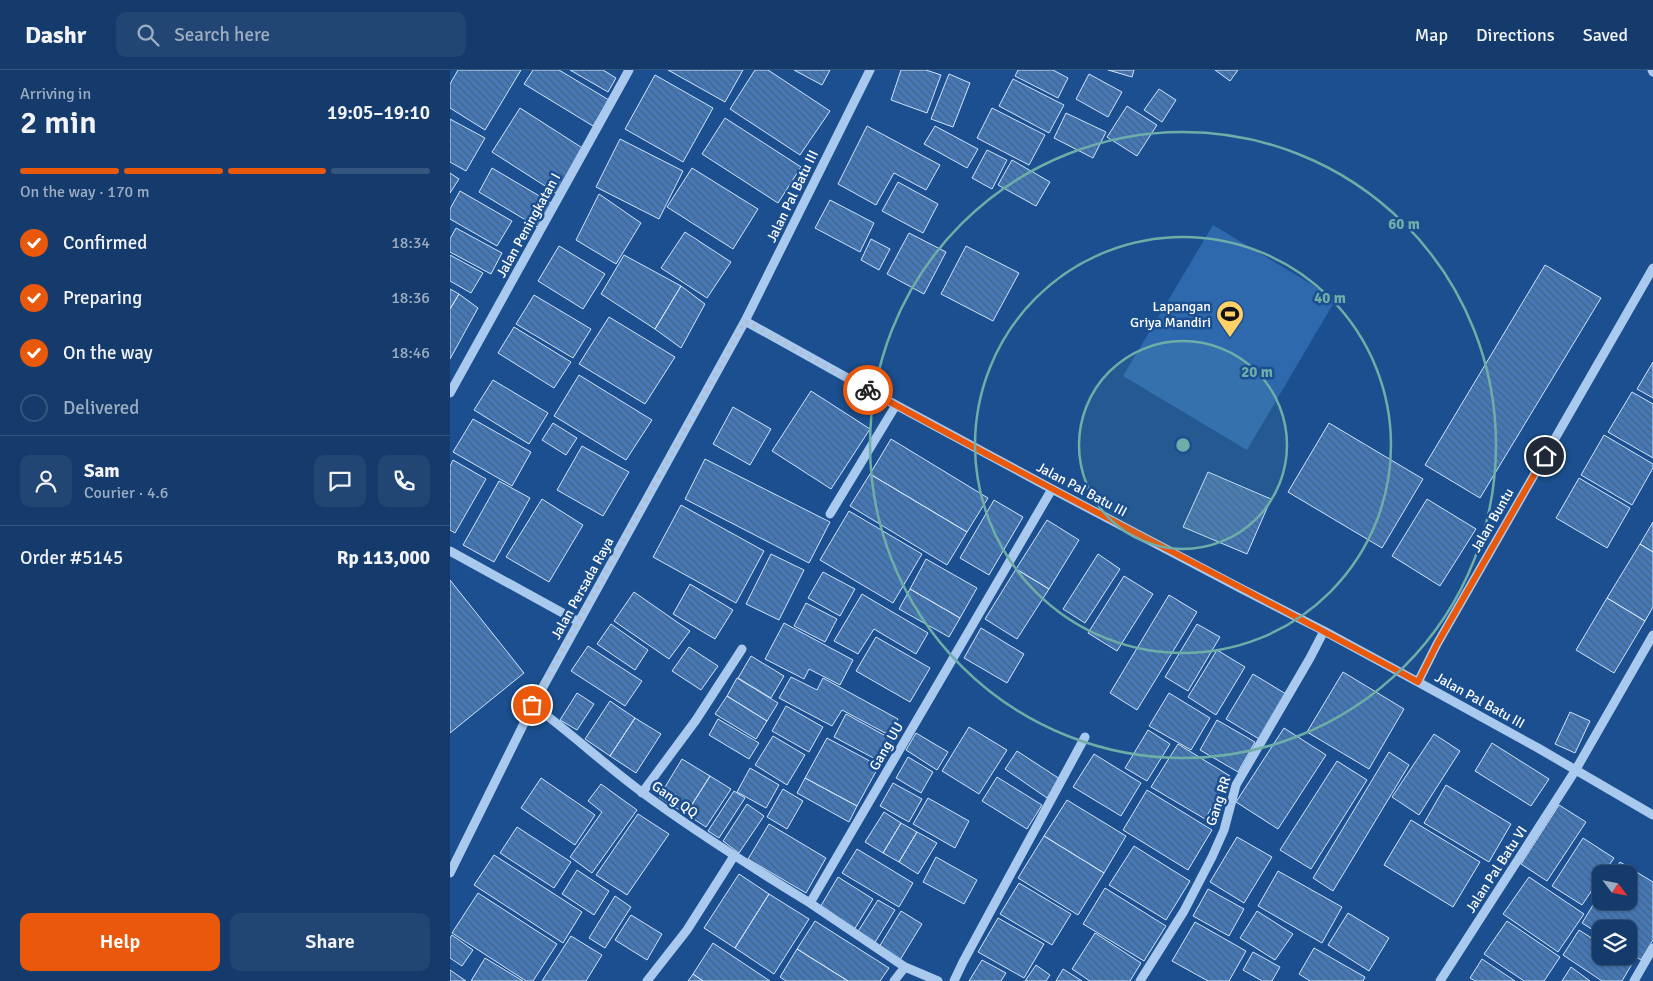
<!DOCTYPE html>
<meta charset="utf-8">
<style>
:root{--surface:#143b6b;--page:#214673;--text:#f1f3f6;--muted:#9dadc1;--line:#33557e;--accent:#ea580c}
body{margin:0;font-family:Signika,sans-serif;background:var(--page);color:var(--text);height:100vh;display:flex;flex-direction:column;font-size:19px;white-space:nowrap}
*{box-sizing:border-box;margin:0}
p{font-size:16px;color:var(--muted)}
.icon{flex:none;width:28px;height:28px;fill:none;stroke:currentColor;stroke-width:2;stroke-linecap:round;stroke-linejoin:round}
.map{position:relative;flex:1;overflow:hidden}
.panel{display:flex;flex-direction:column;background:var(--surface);width:450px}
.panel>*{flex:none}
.needle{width:32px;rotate:122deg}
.controls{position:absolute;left:1142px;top:795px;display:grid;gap:10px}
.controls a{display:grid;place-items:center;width:45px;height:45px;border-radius:10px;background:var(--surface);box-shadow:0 1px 4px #0004,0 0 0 1px var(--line);font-size:25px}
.pin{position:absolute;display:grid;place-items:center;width:42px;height:42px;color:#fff;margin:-21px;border:2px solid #fff;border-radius:50%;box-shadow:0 1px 5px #0007}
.courier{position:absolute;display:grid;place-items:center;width:50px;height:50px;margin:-25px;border:4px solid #ea580c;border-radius:50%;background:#fff;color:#222;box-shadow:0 1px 6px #0007}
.overview em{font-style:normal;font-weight:600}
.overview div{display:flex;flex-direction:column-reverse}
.overview{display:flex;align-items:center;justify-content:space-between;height:85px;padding:0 20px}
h1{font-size:32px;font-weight:600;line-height:38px}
.bar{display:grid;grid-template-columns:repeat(4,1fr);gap:8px 5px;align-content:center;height:60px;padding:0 20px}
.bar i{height:6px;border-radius:4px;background:var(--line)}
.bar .on{background:var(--accent)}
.bar p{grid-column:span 4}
.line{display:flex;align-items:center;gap:12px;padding:0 20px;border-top:1px solid var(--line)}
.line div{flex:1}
.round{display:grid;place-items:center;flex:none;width:52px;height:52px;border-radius:10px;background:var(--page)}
ol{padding:0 20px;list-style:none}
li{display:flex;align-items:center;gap:15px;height:55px}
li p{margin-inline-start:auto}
li .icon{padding:5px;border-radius:50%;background:var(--accent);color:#fff;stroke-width:4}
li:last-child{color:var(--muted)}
li i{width:28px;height:28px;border:2px solid var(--line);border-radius:50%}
.cta{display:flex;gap:10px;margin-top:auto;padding:10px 20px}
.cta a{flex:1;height:58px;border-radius:10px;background:var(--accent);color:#fff;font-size:20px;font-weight:600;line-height:58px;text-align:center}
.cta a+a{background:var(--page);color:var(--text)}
header{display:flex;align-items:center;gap:30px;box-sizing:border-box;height:70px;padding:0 25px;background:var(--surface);border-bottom:1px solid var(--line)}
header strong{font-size:24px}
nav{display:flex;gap:28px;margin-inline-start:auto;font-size:18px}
.search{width:350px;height:45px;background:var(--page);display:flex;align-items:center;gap:12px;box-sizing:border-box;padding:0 18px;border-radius:10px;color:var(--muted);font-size:19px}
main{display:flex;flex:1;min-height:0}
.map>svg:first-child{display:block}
</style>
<header>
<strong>Dashr</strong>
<div class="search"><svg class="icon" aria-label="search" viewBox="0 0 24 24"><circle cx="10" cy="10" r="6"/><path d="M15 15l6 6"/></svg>Search here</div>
<nav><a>Map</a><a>Directions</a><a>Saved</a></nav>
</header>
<main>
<section class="panel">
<div class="overview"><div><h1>2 min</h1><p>Arriving in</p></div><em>19:05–19:10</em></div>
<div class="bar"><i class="on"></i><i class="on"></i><i class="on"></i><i></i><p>On the way · 170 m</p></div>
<ol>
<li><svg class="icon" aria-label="check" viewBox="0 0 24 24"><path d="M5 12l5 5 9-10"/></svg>Confirmed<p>18:34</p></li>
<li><svg class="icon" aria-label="check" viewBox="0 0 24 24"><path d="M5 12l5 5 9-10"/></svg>Preparing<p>18:36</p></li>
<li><svg class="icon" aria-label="check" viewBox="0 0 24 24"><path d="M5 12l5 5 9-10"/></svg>On the way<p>18:46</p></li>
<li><i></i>Delivered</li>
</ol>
<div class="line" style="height:90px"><a class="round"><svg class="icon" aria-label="person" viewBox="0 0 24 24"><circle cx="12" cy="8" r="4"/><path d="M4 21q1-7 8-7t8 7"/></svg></a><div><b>Sam</b><p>Courier · 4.6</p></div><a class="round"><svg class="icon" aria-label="chat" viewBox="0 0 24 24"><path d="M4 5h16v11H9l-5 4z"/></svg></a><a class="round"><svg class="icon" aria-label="phone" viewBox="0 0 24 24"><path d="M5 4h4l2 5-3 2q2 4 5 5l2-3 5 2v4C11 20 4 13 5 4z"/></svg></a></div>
<div class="line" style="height:65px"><div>Order #5145</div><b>Rp 113,000</b></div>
<div class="cta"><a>Help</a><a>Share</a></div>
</section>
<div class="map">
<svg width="1203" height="911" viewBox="0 0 1203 911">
<defs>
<pattern id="building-back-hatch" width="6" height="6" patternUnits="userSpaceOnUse" patternTransform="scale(1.25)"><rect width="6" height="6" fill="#4478b7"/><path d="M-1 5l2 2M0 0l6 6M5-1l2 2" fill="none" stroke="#486282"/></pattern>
</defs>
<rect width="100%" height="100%" fill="#1b4f8f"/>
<!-- green -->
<path fill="#2e69ad" d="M763,155L886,229L797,380L673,306Z"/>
<!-- building -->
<path fill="url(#building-back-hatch)" stroke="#cfe3fa" d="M8,0H71L35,60L0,38V14Z
M83,0H109L159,30L143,56L74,14Z
M120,0H153L166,8L158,22Z
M218,0H293L275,32Z
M305,0H318L380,41L350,85L280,39Z
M344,0H380L372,15Z
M451,0H476L491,5L477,43L441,30Z
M568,0H603L618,8L608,28L565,6Z
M658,0H684L682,7Z
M765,0H788L780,11Z
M499,4L520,13L503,57L481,49Z
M639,4L672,22L658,47L626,29Z
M205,5L263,38L233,92L175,59Z
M563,9L614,35L599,63L549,36Z
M709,19L726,30L712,52L694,40Z
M677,36L707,55L687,86L657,67Z
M70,38L134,79L106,123L42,82Z
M542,38L595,65L579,95L527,68Z
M616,43L656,62L643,88L604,68Z
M275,48L351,97L328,133L252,84Z
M0,49L35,68L16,101L0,92Z
M417,56L490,95L476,120L444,103L426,135L388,114Z
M485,56L528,79L517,98L474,74Z
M170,69L233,101L209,149L146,117Z
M537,80L557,90L542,119L522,108Z
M562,90L600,112L586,136L548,115Z
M42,98L103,134L89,158L29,122Z
M242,98L308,139L283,179L217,137Z
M0,103L9,109L0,123Z
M448,112L488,134L473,163L432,141Z
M10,121L62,151L47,176L0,149V139Z
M149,124L191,153L166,194L126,170Z
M380,130L424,153L410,182L365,158Z
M6,158L52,183L41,204L0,182V169Z
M235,162L281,192L257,228L211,198Z
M459,163L496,182L474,224L437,204Z
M421,169L440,179L429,200L411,190Z
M109,176L155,204L133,239L88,211Z
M516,176L569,203L543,251L491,224Z
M0,185L33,203L21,223L0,211Z
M174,185L231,216L205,259L151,224Z
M1095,195L1151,228L1030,428L975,395Z
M231,216L255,234L231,278L205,259Z
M0,219L9,224L0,239Z
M9,224L28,238L0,289V239Z
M84,225L141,259L123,288L66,254Z
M159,247L225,287L195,334L129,294Z
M64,257L121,292L104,318L48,283Z
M1203,292V328L1187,319Z
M129,305L202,350L176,390L104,346Z
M43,310L98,343L79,374L24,340Z
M361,321L420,359L381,419L322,381Z
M1182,322L1203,334V388L1158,362Z
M283,337L321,359L300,395L263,374Z
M23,349L81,382L62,416L3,382Z
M103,353L127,368L116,385L92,370Z
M879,353L973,409L932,478L838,422Z
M1154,365L1203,394V398L1182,435L1131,405Z
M441,369L538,428L517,462L420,404Z
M132,376L179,402L153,446L107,420Z
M255,389L380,452L359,493L235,429Z
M3,390L36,409L5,463L0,460V396Z
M758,402L821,429L797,484L733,457Z
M420,404L517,462L497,495L400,436Z
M1129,408L1180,438L1157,478L1106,448Z
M49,411L80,428L44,492L13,475Z
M92,429L133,455L99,512L56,487Z
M977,429L1026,459L990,516L942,486Z
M544,430L573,447L539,505L510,488Z
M231,435L314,481L286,533L203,487Z
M399,441L472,484L443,533L370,490Z
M597,450L629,470L599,519L566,499Z
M1203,452V482L1190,474Z
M1190,474L1203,482V537L1195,551L1157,528Z
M321,484L354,500L329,550L296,534Z
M648,484L670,499L635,553L613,539Z
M476,489L527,518L510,548L460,519Z
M566,499L599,519L567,569L535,549Z
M373,502L405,519L390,546L358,528Z
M674,506L703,524L667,581L638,563Z
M0,510L74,603L0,663Z
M240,514L283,540L265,569L223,544Z
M460,519L510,548L499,567L449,539Z
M184,522L240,561L219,589L164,551Z
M412,524L478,563L466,584L424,559L408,584L384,571Z
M719,525L747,542L687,640L660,623Z
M1157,528L1195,551L1164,603L1126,580Z
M356,533L387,549L375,572L344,556Z
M334,553L403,590L390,615L359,599L354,609L315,589Z
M161,554L198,580L185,600L147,574Z
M747,554L770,567L738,621L715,607Z
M531,558L574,584L557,613L514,588Z
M426,567L480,598L460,632L406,601Z
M138,576L192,611L175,636L121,601Z
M239,577L268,596L251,620L222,601Z
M767,580L795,597L766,645L738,627Z
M301,586L334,606L321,628L288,608Z
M893,602L954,639L919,699L857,662Z
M803,604L836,624L809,669L776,649Z
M341,607L367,620L373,608L448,649L439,665L392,640L382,656L329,628Z
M287,608L328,633L317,651L277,626Z
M127,623L144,634L127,660L110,650Z
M719,623L760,648L741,680L699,656Z
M277,626L317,651L306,669L265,644Z
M160,631L185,648L160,686L135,669Z
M336,636L373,657L359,682L322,661Z
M1120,642L1140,651L1125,683L1105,674Z
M396,644L443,670L431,692L384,667Z
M185,648L211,664L186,703L160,686Z
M268,649L309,673L299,689L259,665Z
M767,650L805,672L788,702L750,680Z
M519,657L557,680L529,724L492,701Z
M834,658L876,685L828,759L786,732Z
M698,660L720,674L697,711L675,698Z
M466,663L498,682L487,700L456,680Z
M984,664L1010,681L969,745L942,727Z
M323,666L355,685L337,715L305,695Z
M377,668L429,696L407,736L355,708Z
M1042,673L1099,709L1081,736L1025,701Z
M728,674L780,706L755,749L701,717Z
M567,681L610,709L597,728L555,699Z
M939,682L959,695L883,821L863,808Z
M644,684L691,713L671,746L623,717Z
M458,687L483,702L471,723L446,708Z
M232,689L260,706L236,744L209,727Z
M887,691L917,710L861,799L830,780Z
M300,698L329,715L316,738L287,722Z
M260,706L281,719L256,757L236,744Z
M547,707L592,735L577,759L532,731Z
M91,708L145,745L125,775L71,738Z
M355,708L407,736L399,752L347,723Z
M443,713L472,729L459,752L430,736Z
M151,714L187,740L142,803L120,787L152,742L138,731Z
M996,715L1061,754L1039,792L974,753Z
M333,719L353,731L337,759L317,747Z
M697,720L762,760L738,800L673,760Z
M284,721L295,728L269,768L258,761Z
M478,728L519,751L505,778L463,754Z
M617,730L676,766L654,803L594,766Z
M297,734L314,746L289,783L273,771Z
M1109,735L1136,752L1097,811L1071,794Z
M434,742L451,753L433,783L415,772Z
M188,744L219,764L177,825L146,805Z
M961,750L1030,792L1003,837L934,795Z
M451,753L467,762L449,792L433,783Z
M319,754L376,788L356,823L298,789Z
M67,757L121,792L104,818L50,783Z
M467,762L487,773L468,804L449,792Z
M594,766L654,803L628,845L568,808Z
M787,767L822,787L794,833L760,812Z
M1133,768L1164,788L1153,804H1151V807L1132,835L1102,816Z
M684,776L740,811L716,850L659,815Z
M407,779L463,813L449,837L392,803Z
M44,785L132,842L113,873L24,815Z
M486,787L527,810L514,834L473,812Z
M1170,792L1203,812V870L1191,890L1179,882V859H1151V865L1132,853L1151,822V831H1179V804H1162Z
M127,800L159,821L144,845L112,824Z
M828,801L892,837L872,873L808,836Z
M289,804L319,824L285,878L254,858Z
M388,807L423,829L404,860L369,839Z
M1079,807L1134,844L1108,882L1053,844Z
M569,813L621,844L602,875L550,844Z
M655,818L716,856L694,891L633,854Z
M758,819L794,839L779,866L743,846Z
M28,823L107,874L83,911H76L2,863Z
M319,824L359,849L324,904L285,878Z
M165,826L181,837L155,878L139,868Z
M428,830L445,840L424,874L407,863Z
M451,841L472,854L450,890L429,877Z
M807,841L843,864L825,890L790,868Z
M898,843L939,868L919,901L878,875Z
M181,845L212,864L197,890L165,870Z
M548,848L594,874L574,908L528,882Z
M365,851L439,898L430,911H398L347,879Z
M1057,851L1110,887L1094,911H1074L1034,884Z
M745,852L796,881L779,911H758L722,891Z
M1129,860L1151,874V886H1170L1182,894L1172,911H1152L1113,885Z
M645,863L691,893L680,911H640L622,899Z
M2,865L23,880L12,896L0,888V868Z
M121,866L152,885L136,911H92Z
M263,873L320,911H253L243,904Z
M864,878L915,907L913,911H860L849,904Z
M347,879L398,911H336L330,907Z
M803,882L830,897L822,911H812L793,900Z
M35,888L73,911H21Z
M1032,889L1065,911H1025L1020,908Z
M532,890L556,903L551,911H519Z
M586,895L600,905L596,911H575Z
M1121,897L1140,911H1112Z
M613,899L632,911H606Z
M0,900L16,911H0Z
M243,904L253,911H238Z"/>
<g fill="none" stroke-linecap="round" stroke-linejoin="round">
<!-- minor -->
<path stroke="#a9c9ee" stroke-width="9" d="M1202,0L1203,2
M295,251L446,335L602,419L790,518L874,561L968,612L1088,678L1203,745
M0,323L179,0
M380,444L446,335
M0,481L129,552
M968,612L987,574L1203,198
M83,635C121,663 155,695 193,723C247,763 303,798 360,833
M192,723L246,650L292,579
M0,803L83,635L295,251L420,0
M455,897L488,911
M197,911L237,860L284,786
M444,911L455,897L360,833L602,419
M504,911L513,892L635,667
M690,911L734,841L762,787L774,760L786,715L860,588L874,561
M990,911L1125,701L1203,565
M1184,911L1203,878"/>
</g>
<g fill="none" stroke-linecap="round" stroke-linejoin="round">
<!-- done -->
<path stroke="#afc1d8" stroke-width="5" stroke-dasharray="0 9" d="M82,635L295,251L418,320"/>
<!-- route -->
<path stroke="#ea580c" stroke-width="6" d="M418,320C600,420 785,513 968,612L987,574L1095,386"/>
</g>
<!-- distance rings -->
<circle cx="733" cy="375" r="104" fill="#6fada8" fill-opacity=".12"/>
<g fill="none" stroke="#6fada8" stroke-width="2.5">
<circle cx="733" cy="375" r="104"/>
<circle cx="733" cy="375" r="208"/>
<circle cx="733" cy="375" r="313"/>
</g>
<!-- icons -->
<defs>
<g id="stadium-pin" transform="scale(1.4375)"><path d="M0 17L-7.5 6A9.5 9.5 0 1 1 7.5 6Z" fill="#ffd166" stroke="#1b4f8f"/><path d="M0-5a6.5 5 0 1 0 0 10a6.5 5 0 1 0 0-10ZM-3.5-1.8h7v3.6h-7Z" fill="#111"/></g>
</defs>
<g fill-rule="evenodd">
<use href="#stadium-pin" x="780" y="244"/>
</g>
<g text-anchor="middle" stroke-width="5" stroke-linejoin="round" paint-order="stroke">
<!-- street labels -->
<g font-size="14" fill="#fff" stroke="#1b4f8f">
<text transform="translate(342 126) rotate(-64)" y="5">Jalan Pal Batu III</text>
<text transform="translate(78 155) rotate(-61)" y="5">Jalan Peningkatan I</text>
<text transform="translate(632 419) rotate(28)" y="5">Jalan Pal Batu III</text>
<text transform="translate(1042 450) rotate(-60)" y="5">Jalan Buntu</text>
<text transform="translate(132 518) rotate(-61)" y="5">Jalan Persada Raya</text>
<text transform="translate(1030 630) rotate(29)" y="5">Jalan Pal Batu III</text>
<text transform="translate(436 676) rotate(-60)" y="5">Gang UU</text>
<text transform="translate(225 729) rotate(35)" y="5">Gang QQ</text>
<text transform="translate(768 731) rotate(-72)" y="5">Gang RR</text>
<text transform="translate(1046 799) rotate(-57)" y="5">Jalan Pal Batu VI</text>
</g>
<!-- poi labels -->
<g font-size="14" fill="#fff" stroke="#1b4f8f" text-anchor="end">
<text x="761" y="241">Lapangan<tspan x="761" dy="16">Griya Mandiri</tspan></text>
</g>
</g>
<circle cx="733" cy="375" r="8" fill="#6fada8" stroke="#1b4f8f" stroke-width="2.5"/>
<g font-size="15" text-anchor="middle" font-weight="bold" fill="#6fada8" stroke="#1b4f8f" stroke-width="5" stroke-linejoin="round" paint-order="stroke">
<text x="954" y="159">60 m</text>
<text x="880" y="233">40 m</text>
<text x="807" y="307">20 m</text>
</g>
</svg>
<div class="controls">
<a><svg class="needle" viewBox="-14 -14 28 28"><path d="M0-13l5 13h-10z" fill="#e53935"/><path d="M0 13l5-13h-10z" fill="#9dadc1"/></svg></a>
<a><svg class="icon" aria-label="layers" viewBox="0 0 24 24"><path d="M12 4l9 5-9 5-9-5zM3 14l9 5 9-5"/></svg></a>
</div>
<div class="pin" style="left:82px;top:635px;background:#ea580c"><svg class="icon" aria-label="bag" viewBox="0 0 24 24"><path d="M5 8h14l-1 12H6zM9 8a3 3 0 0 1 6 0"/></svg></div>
<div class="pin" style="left:1095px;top:386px;background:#1f2937"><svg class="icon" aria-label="home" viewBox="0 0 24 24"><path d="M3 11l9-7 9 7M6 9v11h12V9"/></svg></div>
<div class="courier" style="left:418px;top:320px"><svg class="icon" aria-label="bike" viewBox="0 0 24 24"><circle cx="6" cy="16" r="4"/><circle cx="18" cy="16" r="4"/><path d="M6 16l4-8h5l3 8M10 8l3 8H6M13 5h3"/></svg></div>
</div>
</main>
